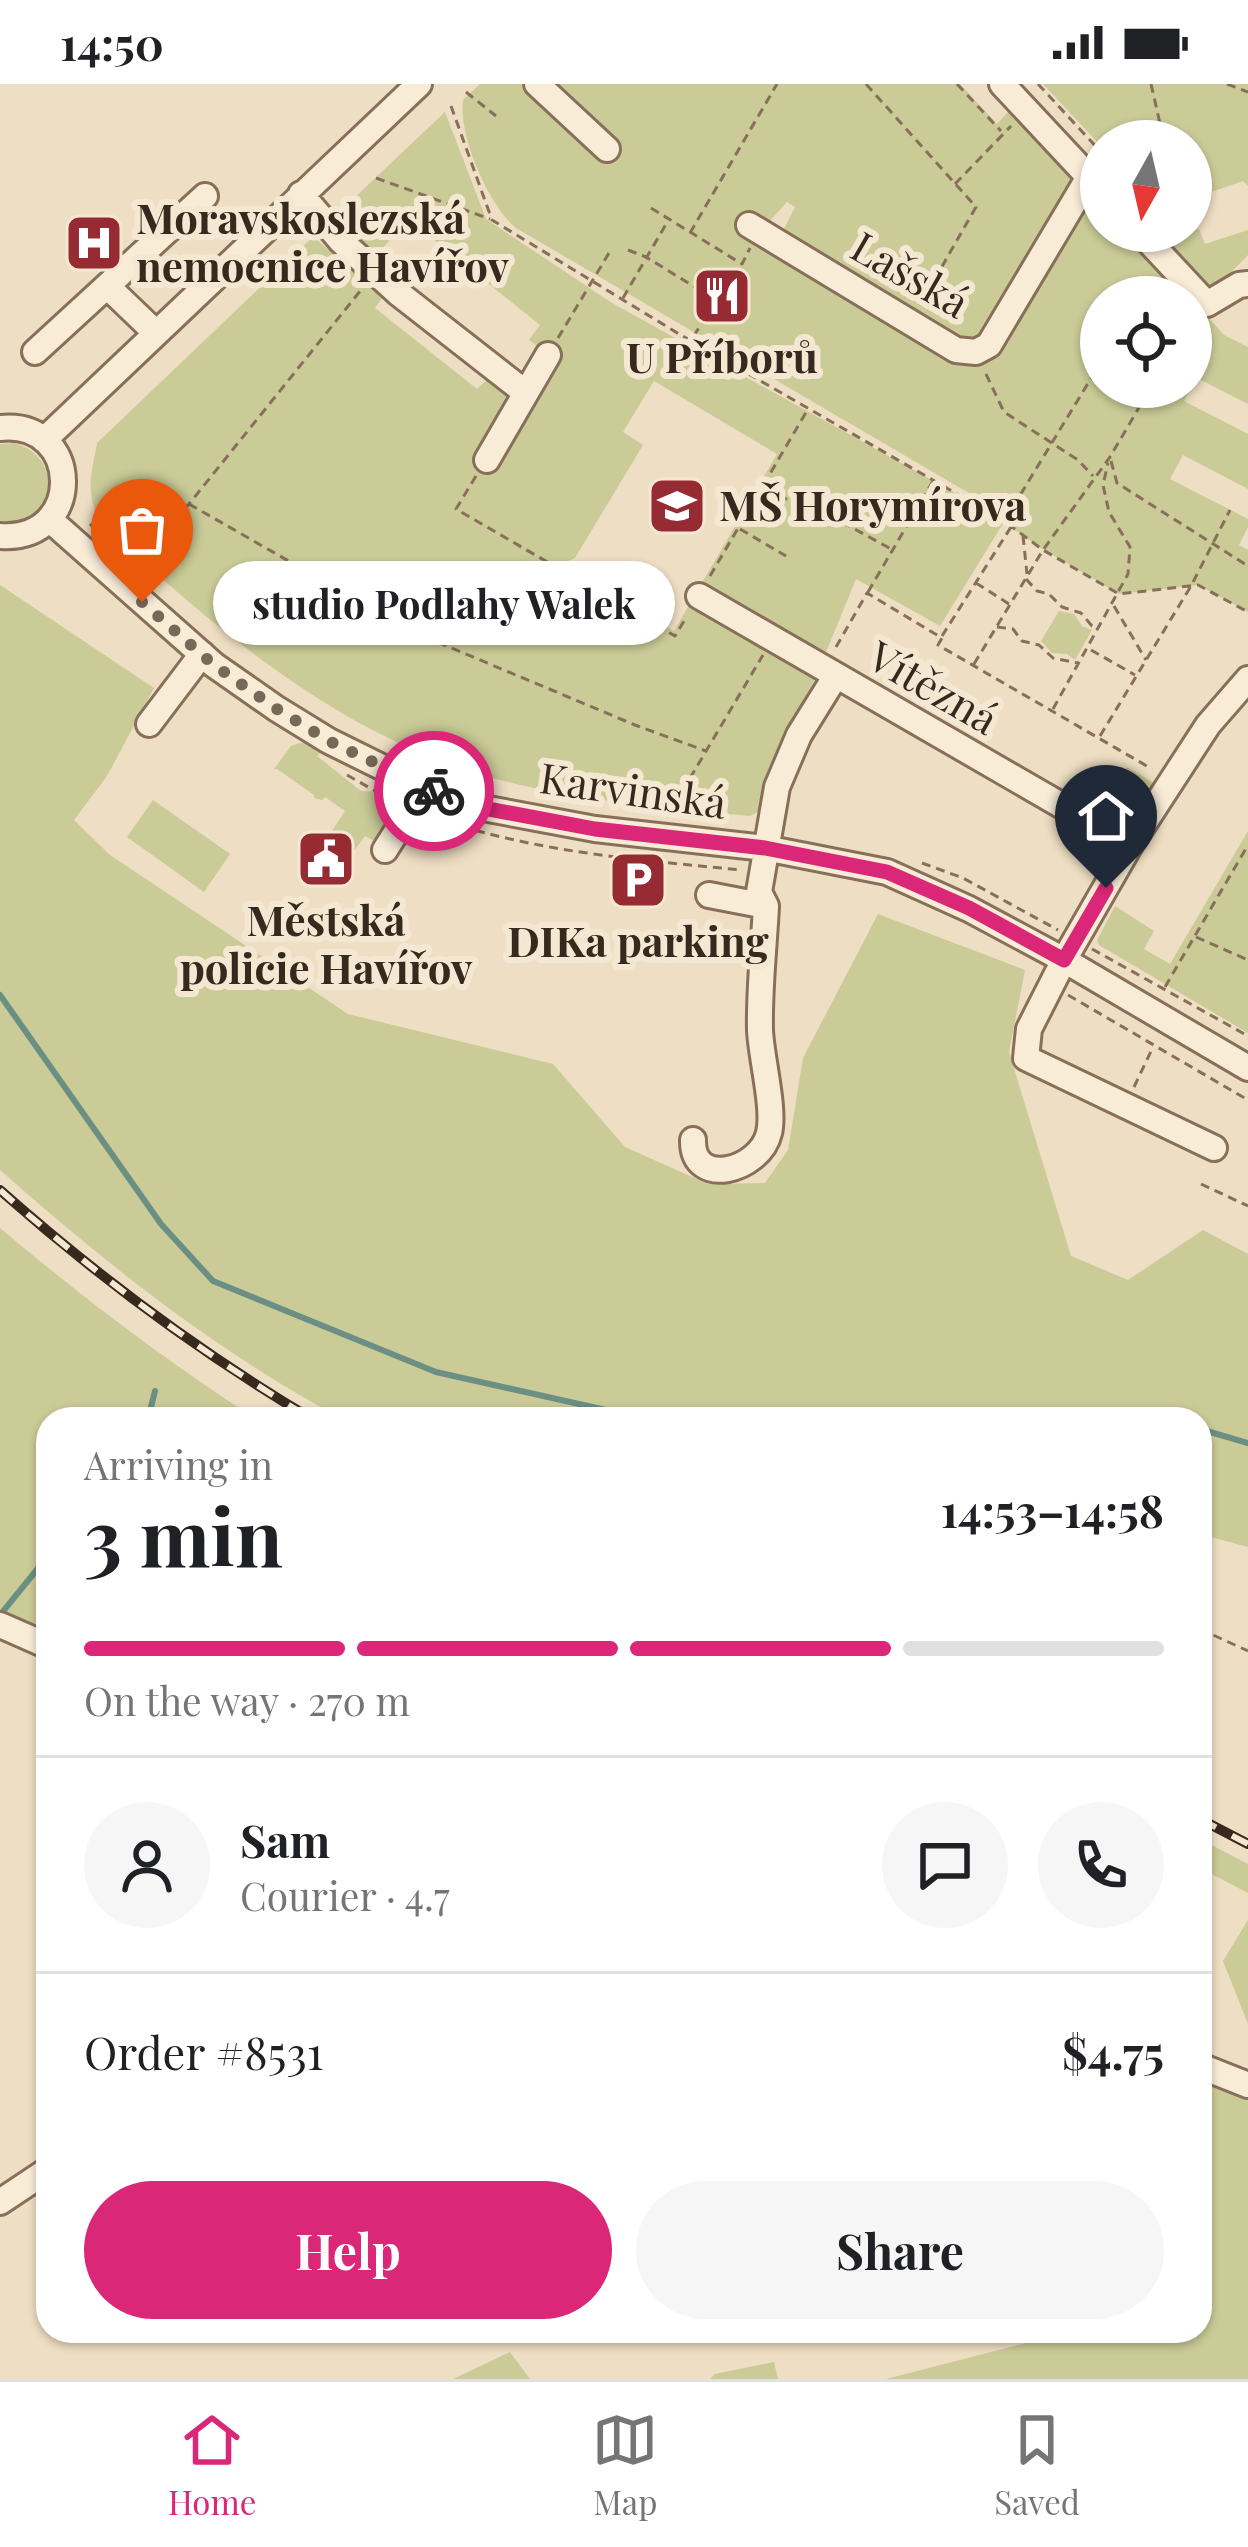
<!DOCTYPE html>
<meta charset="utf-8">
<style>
:root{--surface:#fff;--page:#f6f6f6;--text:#202124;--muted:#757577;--line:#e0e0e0;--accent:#db2777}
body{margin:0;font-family:"Playfair Display",serif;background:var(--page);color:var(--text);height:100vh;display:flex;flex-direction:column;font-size:45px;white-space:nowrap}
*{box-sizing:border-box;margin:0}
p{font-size:39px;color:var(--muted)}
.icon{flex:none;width:66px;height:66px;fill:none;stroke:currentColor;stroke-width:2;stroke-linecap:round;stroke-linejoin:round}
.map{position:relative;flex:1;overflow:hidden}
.side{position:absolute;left:36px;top:1323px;width:1176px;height:936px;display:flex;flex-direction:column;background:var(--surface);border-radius:36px;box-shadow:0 3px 9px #0004}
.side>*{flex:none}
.needle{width:78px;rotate:188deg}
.tools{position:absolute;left:1080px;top:36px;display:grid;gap:24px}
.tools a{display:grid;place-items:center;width:132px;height:132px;border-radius:50%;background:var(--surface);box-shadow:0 3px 9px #0004;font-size:60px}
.pin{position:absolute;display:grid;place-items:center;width:102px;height:102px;color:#fff;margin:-123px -51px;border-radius:50% 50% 50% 0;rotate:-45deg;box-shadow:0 0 12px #0007}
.pin .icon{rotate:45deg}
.courier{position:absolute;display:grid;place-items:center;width:120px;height:120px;margin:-60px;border:9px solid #db2777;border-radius:50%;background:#fff;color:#222;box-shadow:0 3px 15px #0007}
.bubble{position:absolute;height:84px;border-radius:42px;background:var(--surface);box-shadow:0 3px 9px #0004;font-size:39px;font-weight:700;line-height:84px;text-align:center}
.summary em{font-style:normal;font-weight:700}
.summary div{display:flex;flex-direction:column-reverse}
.summary{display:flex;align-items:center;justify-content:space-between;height:204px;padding:0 48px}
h1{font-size:78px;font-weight:700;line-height:90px}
.bar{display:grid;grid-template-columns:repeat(4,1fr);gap:18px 12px;align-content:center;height:144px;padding:0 48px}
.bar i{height:15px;border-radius:9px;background:var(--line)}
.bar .current{background:var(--accent)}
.bar p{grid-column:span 4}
.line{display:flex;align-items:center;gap:30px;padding:0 48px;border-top:3px solid var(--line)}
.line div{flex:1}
.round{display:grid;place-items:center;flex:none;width:126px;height:126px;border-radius:63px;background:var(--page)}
.button{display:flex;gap:24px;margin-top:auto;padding:24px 48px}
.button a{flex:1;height:138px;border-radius:72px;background:var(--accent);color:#fff;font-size:48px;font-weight:700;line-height:138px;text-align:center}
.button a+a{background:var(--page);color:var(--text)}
.status{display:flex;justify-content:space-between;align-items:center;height:84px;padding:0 60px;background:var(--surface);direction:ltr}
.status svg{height:33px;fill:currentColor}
.tabs{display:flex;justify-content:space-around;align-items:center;height:168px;border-top:3px solid var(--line);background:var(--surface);font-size:33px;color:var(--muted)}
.tabs a{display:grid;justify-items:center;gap:6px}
.tabs .current{color:var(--accent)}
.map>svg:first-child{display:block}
</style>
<div class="status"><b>14:50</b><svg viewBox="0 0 49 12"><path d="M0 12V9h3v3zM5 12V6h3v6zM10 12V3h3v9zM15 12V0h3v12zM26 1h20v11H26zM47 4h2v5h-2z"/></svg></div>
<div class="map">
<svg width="1248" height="2295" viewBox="0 0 1248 2295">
<rect width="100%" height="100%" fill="#eedec3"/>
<!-- green -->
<path fill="#cacb97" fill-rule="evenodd" d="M480,0H960L997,40L1008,28L1017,27L1071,88L1072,102L985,254L963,260L782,149L795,123L787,118L768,139L747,146L974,281H981L988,276L1084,117L1101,118V147H1132L1224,251L1248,263V320L1197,294L1184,317L1248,350V405L1183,371L1170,395L1248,435V443L1239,461L1248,466V528L1198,501L1119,510L1039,463L1004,438L940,542L856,495L815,595L776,667L758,728L750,732C660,723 566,716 479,690C357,653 256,577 161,494C140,476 110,455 97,430C85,406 93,383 97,359L313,153L385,210L375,224L477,305L489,294L530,321L557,277L529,256L540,241L408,135L374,174L332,135L445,28L486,135L612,219L1004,436L1003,429L516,144C489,122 458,51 463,16ZM1101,213H1191V303H1101ZM654,297L777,370L674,547L561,480L575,474L643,361L623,348Z
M1043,0H1248V102L1243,97L1191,115V57H1101V62Z
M1199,145L1205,160L1248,146V171L1206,214L1165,169L1188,149Z
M14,359C68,374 55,445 0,440V360Z
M0,501L154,604L107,692L74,736L110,771L348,930L553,980L625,1063L708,1100L765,1099L788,1066L803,974L878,830L1025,886L1009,968L1071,1172L1128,1196L1203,1146L1248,1170V1463L1200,1450V1335H343C218,1269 105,1179 0,1086Z
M1059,527L1074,530L1082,542L1092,546L1075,576L1067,570L1052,569L1041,557Z
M300,659H311L322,667L317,672L361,707L403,709V725L380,760L365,752L348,775L329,762L332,756L328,753L345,727L325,713L322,716L314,714V711L277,685H274L291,662Z
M1127,683L1164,705L1128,756L1094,739Z
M153,716L230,770L204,808L127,753Z
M1248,747V949L1099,861L1097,856L1115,822L1154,847L1144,865L1170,880Z
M0,1144C82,1213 166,1277 256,1335H48V1553L0,1533Z
M1200,1755L1248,1780V1809L1200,1784Z
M1248,1836V1940L1223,1877Z
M1200,1991L1248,2010V2295H886L1072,2247H1200Z
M510,2268L530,2295H453Z
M774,2278L778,2295H710L715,2290Z"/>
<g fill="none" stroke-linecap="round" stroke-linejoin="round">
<!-- stream -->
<path stroke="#6c8f83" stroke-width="6" d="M0,911L161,1140L213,1197L436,1288L646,1335
M148,1335L155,1307
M1200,1345L1248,1359
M0,1531L48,1472"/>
<!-- minor casing -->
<g stroke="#886f5a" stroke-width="30">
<path id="minor" d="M537,0L607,65
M1002,0L1101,106
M301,110L341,157L398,209L526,309
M749,141L956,266L976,268L989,261L1089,93
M1139,147L1207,220L1239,201L1248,200
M107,202L155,248
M35,268L205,112
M0,344C82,335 86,458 0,452
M44,356L419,0
M487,376L548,271
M49,435L214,581L277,625L329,657L424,704L483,724L595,745L765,764L887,788L969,825L1064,876L1248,984
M699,512L1130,761
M149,640L202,570
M385,766L424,704
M709,811L766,822
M693,1056C692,1105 760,1087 769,1049C775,1025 761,973 760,946C759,905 764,863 766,822L759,808L777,703L799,651L835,593
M1214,1064L1026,974L1029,945L1064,876L1130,761L1208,641L1248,595
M0,1541L48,1562
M1200,1982L1248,2001
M0,2118L48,2086"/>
</g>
<!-- path -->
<path stroke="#886f5a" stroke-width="3" stroke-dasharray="9 6" stroke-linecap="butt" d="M866,0L976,123L920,221
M957,0L1001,47
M1038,0L1101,68
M1151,0L1164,57
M1227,0L1248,8
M466,8L496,32
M451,22L492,136L679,250L1004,437L1043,466L1119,510L1198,501L1248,528
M376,94L490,135
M955,100L1011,42
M651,124L742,180L750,164
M690,149L777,0
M628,166L646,173L716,216L692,255
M1139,213L1150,194
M623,214L669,135
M558,254L612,164
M986,290L1004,328L1078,376L1093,392
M1111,377L1117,399L1248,482
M476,392L456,425L675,552L687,532
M766,404L811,429
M189,420L411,547L635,641L706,667
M1005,436L1101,278
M842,438L891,465
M90,442L95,438L106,456
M740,445L786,472
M1023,452L1027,490
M134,480L189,420L361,206
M710,492L808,325
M1026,495L1037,507L1049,510L1062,523L1081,529L1092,542L1098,543
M976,499L1009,520
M868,508L933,397
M1114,522L1146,576
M997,543L1013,545L1022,557L1039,561L1053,574L1078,579
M942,552L1011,443
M836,563L867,509L942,554L938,561L1152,685
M1091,566L1135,591
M974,580L1043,466L1110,373L1151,303
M1053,625L1128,490L1130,463L1109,428L1103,401L1108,379
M1100,652L1191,502L1230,426
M347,691L391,716
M433,733C532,768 639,776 742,786
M667,733L763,571
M922,779L963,794L1058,846
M1196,853L1248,876
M1092,865L1248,952
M1165,903L1248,761
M1068,911L1248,1016
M1134,1003L1153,963
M1201,1100L1248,1122
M1200,1545L1248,1567"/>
<!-- minor -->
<use href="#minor" stroke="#f8ecd7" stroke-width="24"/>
<!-- rail casing -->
<g stroke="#38291e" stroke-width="10">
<path id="rail" d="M0,1106C97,1192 201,1269 312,1335
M1200,1735L1248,1760"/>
</g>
<!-- rail -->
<use href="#rail" stroke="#f5e8d3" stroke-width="6" stroke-dasharray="18" stroke-linecap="butt"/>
</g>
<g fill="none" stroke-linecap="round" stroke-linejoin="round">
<!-- done -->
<path stroke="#786858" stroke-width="12" stroke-dasharray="0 21.6" d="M142,518L214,581L277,625L329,657L434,707"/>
<!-- route -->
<path stroke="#db2777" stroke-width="15" d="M434,707L483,724L595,745L765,764L887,788L969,824L1064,876L1106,804"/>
</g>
<!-- icons -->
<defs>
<g id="hospital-square" transform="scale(3)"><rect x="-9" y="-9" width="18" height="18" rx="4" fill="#962b34" stroke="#f5e8d3"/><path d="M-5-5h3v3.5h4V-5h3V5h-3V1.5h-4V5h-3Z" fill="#fff"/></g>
<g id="restaurant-square" transform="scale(3)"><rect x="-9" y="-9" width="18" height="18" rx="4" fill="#962b34" stroke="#f5e8d3"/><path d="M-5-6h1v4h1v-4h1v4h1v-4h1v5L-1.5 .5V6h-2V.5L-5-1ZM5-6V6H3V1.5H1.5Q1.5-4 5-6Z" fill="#fff"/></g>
<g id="school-square" transform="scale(3)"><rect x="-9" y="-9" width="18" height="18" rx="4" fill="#962b34" stroke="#f5e8d3"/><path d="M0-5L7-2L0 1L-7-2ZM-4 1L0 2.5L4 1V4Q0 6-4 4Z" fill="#fff"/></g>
<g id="civic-square" transform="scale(3)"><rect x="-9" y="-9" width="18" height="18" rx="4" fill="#962b34" stroke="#f5e8d3"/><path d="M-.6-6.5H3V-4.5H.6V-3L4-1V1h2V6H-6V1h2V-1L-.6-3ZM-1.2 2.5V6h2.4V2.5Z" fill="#fff"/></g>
<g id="parking-square" transform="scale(3)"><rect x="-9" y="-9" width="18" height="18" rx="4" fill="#962b34" stroke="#f5e8d3"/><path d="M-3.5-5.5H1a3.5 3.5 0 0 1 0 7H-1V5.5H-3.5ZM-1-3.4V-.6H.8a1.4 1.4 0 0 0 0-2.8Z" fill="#fff"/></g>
</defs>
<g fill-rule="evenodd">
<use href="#hospital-square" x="94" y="159"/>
<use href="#restaurant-square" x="722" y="212"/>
<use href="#school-square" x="677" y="422"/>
<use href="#civic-square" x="326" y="775"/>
<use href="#parking-square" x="638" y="796"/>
</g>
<g text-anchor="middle" stroke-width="12" stroke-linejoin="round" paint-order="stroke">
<!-- poi labels -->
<g font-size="42" font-weight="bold" fill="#38291e" stroke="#f5e8d3">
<text x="136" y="150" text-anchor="start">Moravskoslezská<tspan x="136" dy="48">nemocnice Havířov</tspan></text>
<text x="722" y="289">U Příborů</text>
<text x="719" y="437" text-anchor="start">MŠ Horymírova</text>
<text x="326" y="852">Městská<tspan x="326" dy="48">policie Havířov</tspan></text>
<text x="638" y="873">DIKa parking</text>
</g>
<!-- street labels -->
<g font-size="42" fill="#38291e" stroke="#f5e8d3">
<text transform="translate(910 191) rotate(30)" y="15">Lašská</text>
<text transform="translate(933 604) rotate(30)" y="15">Vítězná</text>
<text transform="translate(633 707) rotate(8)" y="15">Karvinská</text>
</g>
</g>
</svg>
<div class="tools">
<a><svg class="needle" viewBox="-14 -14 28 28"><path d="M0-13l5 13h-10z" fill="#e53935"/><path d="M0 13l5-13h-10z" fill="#757577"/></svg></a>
<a><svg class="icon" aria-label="locate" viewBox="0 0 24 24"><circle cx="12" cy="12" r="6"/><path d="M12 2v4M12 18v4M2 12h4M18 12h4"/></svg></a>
</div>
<div class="pin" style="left:142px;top:518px;background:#ea580c"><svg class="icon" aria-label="bag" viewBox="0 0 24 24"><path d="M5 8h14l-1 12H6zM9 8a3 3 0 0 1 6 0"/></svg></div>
<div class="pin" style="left:1106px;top:804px;background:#1f2937"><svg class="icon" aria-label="home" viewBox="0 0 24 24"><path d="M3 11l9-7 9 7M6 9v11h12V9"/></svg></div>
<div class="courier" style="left:434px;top:707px"><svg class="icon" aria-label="bike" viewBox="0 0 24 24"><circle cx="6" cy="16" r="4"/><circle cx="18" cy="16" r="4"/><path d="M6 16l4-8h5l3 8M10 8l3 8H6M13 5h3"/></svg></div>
<div class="bubble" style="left:213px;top:477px;width:462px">studio Podlahy Walek</div>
<section class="side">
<div class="summary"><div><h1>3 min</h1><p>Arriving in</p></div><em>14:53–14:58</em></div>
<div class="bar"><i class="current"></i><i class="current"></i><i class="current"></i><i></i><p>On the way · 270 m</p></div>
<div class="line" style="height:216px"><a class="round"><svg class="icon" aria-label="person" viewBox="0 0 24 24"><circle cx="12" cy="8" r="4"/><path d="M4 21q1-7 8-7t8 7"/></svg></a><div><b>Sam</b><p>Courier · 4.7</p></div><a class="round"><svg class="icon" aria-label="chat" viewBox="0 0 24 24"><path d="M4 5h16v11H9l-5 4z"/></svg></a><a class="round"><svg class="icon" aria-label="phone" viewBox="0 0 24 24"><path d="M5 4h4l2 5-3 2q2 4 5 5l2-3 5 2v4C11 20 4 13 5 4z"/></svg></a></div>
<div class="line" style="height:156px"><div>Order #8531</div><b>$4.75</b></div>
<div class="button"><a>Help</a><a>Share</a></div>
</section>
</div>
<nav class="tabs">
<a class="current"><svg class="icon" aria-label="home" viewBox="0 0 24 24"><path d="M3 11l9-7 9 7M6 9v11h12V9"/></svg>Home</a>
<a><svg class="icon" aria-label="map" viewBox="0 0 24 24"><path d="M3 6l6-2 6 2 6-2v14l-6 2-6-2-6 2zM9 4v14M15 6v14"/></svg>Map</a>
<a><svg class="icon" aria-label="saved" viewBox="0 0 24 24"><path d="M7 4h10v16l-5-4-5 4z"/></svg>Saved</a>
</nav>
